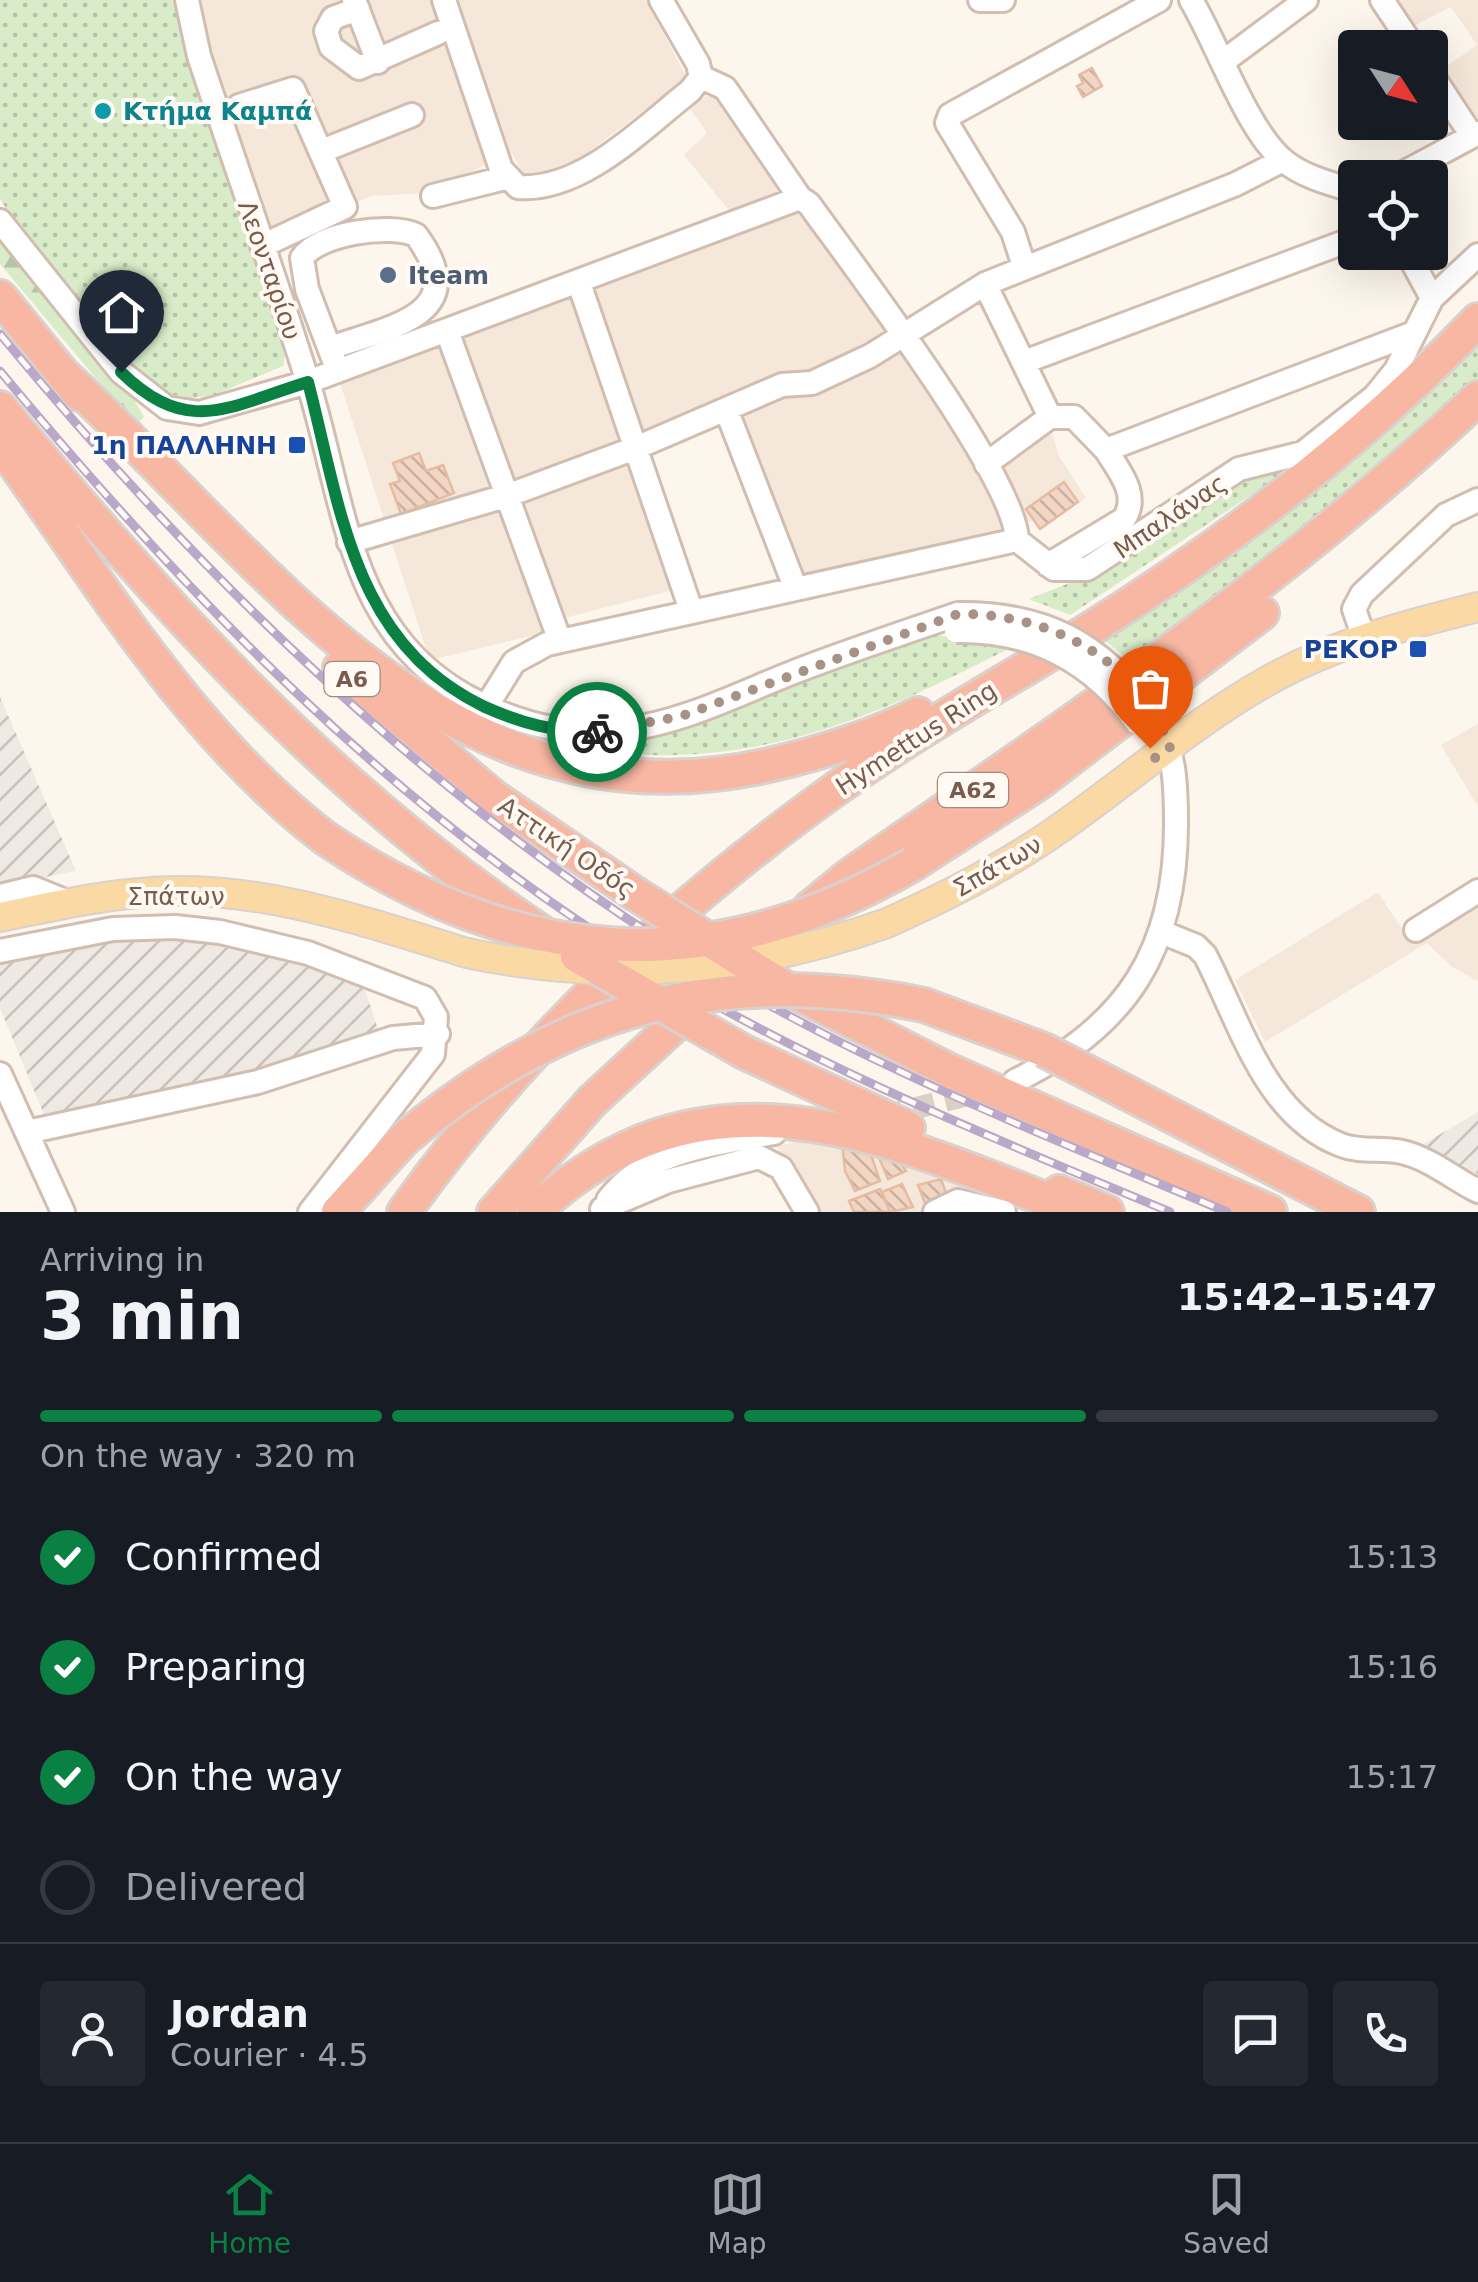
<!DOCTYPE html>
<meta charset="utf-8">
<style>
:root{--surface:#171b24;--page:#242831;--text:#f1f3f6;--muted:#9ea1a6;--line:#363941;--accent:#0b8043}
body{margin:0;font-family:"DejaVu Sans",sans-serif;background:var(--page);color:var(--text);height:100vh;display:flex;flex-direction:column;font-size:38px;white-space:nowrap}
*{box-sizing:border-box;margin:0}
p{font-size:32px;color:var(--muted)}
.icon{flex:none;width:55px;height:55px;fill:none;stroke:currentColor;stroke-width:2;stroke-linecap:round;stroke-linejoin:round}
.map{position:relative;height:1212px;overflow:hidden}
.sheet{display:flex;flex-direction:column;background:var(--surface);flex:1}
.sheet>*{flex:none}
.needle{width:65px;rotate:126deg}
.tools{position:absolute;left:1338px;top:30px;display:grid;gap:20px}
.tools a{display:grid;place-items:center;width:110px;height:110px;border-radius:10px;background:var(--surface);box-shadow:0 10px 40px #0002;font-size:50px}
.pin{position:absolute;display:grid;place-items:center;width:85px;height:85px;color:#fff;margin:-102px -42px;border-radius:50% 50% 50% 0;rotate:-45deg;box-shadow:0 0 10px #0007}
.pin .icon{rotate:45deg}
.courier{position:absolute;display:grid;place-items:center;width:100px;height:100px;margin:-50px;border:8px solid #0b8043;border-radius:50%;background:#fff;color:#222;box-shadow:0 2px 12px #0007}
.overview em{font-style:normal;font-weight:700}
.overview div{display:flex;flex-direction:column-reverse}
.overview{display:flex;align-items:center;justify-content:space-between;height:170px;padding:0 40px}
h1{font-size:65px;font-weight:700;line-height:75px}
.bar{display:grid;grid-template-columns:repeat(4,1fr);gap:15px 10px;align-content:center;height:120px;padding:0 40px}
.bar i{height:12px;border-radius:8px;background:var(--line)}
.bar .current{background:var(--accent)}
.bar p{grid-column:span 4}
.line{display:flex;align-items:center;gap:25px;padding:0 40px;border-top:2px solid var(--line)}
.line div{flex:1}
.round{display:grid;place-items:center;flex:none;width:105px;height:105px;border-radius:10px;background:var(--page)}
ol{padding:0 40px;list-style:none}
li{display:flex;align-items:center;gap:30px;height:110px}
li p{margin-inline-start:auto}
li .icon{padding:10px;border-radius:50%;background:var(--accent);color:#fff;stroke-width:4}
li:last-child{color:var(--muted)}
li i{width:55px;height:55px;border:5px solid var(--line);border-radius:50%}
.menu{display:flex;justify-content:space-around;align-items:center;height:140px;border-top:2px solid var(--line);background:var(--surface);font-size:28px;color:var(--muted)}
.menu a{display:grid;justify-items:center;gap:5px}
.menu .current{color:var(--accent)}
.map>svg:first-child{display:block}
</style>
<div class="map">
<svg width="1478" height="1212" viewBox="0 0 1478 1212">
<defs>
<pattern id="industrial-furrows" width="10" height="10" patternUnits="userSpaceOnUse" patternTransform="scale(2.5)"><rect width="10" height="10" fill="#efe9e4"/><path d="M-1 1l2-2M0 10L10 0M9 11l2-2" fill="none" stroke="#c7c0bb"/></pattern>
<pattern id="grass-dots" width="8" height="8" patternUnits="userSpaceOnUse" patternTransform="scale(2.5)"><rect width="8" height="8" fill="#d8ecc9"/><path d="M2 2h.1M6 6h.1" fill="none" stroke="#b4c2a5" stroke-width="1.8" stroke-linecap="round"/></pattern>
<pattern id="forest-firs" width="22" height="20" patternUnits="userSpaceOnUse" patternTransform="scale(2.5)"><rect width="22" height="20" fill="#d8ecc9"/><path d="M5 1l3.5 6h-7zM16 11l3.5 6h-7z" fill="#b4c2a5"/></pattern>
<pattern id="building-back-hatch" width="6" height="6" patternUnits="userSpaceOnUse" patternTransform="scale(2.5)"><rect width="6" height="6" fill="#f3d5c3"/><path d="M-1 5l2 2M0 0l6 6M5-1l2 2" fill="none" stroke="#cab0a1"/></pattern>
</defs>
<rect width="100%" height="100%" fill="#fdf6ec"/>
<!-- residential -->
<path fill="#f5e8da" d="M202,0H646L699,101L715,91L811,215L981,473L1050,426L1059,456L1086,498L1040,529L1033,521L799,576L733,399L618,440L673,590L545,623L547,632L435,659L428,655L339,380L743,228L684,155L707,133L675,87L583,156L545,172L526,178L511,152L428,193L371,196L274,240L207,41Z
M1391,0H1478V127L1437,73L1477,45L1451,7L1409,28Z
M1478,724V807L1441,745Z
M1378,892L1409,940L1478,899V981L1452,967L1427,943L1265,1042L1235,980Z
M834,1134L961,1184L968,1208L977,1212H812L777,1146Z"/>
<!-- industrial -->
<path fill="url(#industrial-furrows)" d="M0,697L76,871L0,886Z
M115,934L248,942L362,980L380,1035L246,1078L45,1117L0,1008V959Z
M1478,1112V1174L1420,1146Z"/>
<!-- grass -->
<path fill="url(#grass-dots)" d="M0,0H172L286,349L283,366L214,395L191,398L170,394L125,359L32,248L0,199Z
M1478,336V382L1426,432L1134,665L1103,639Z
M1298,464L1070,615L1029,599L1100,571L1236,480Z
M931,635L1022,642C879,715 766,769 601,752V733Z"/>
<!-- forest -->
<path fill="url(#forest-firs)" d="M0,232L135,401L144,417L136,426L0,264Z"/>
<!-- building -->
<path fill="url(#building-back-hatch)" stroke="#e6bba3" stroke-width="2.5" d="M1092,68L1102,86L1083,97L1077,86L1083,83L1079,75Z
M419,453L426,471L443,465L454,493L401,514L390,484L400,481L393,463Z
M1064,482L1078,502L1040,529L1026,509Z
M842,1142L869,1149L880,1181L855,1191L845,1171Z
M878,1155L901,1163L906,1171L888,1179Z
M941,1179L948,1199L927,1208L918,1185Z
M902,1184L913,1207L890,1212L882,1192Z
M880,1189L890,1212H854L849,1201Z"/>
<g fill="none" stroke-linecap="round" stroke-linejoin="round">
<!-- minor-tunnel -->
<path stroke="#dcd0c4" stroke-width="22" stroke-dasharray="22 11" stroke-linecap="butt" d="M881,1117L995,1088"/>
<!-- minor casing -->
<g stroke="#d1beb0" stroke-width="28">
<path id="minor" d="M187,0L199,56C235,164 273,271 307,379C347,505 346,641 483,705C529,727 571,735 622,730C682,723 738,694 794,672C848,651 903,633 958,614
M354,0L378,62
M444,0L501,169L518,187C582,192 644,127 690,91L701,77
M661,0L698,64L701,77
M980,0H1003
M1191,0C1217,43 1247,131 1284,161C1304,177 1331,184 1355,191
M1382,0L1414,48
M358,9L333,18L326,31L331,47L359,68L438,33
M1224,61L1306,0
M1430,72L1472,136
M701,77L725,88L800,198
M239,106L293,89L345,207L262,246
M322,151L412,115
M1394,178L1478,133
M433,196L505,178
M0,221L121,372L167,408L199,413L308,382L800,198L809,204C852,264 1016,478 1017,540
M1407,252L1432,298
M1024,266L1013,232L947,123L950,115L1159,0
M579,283L691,610
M985,284L1050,417
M447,331L560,641
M330,348C390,327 475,315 416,235C391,223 318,233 302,258L307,289L338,371
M1024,362L1355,238
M726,409L795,587
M986,464L1050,417H1074L1106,450L1411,334
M1017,540L1054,569H1087L1239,469L1303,453L1375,396L1396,370L1432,298L1478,255
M349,542L509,495L638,447L782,385L812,383L870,356L985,284L1236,184L1283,160
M1048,565L1124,519C1140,495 1119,471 1106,450
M1364,638L1354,609L1362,594L1446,515L1478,500
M486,707L514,662L547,644L1017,540
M0,896L33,888L70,903
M1416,930L1478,891
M1164,933L1196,946L1205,955C1240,1022 1265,1116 1341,1145C1361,1153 1382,1147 1402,1152C1429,1158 1454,1179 1478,1191
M0,951L113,929L175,927L220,932L308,953L425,998L436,1017L433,1054L310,1212
M0,1074L63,1212
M1015,1081C1128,1026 1176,949 1176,824C1176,782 1175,752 1154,713
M27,1132L258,1082L393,1038L438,1034
M608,1200C646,1150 715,1144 774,1133
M602,1209L668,1181L759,1157L781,1168L807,1212
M935,1212L958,1201L1004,1212"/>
</g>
<!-- major casing -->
<g stroke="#dad1cd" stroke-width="32">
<path id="major" d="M0,917C50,907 101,895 152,892C259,884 366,922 467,953
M887,923C947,896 1005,867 1060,828C1130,779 1195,721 1271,679C1336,643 1406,625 1478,607"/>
</g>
<!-- highway casing -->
<g stroke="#dad1cd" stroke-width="38">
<path id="highway" d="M0,297L79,394
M66,377C270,565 449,837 769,765C821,753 870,738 918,714
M0,408C160,603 330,791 541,932
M0,443C99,581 189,734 325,838
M340,668L495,798L634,893
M913,864L1037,784L1262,613
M810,908L849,876C1070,723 1281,583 1478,398
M789,989L950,1071L1270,1212
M924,1005L1044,1050
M744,1052L908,1128
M1079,1068L1358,1212
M1059,1192L1107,1212
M338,1212L404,1139
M404,1212C529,1037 688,891 864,769C936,719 1015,676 1089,630C1231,541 1362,441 1478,320
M494,1212L592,1101L704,998
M534,1212C707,1050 890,1138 1077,1212"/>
</g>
<!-- minor -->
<use href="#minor" stroke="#fff" stroke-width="22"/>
<!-- major -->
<use href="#major" stroke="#fbd9a5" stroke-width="28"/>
<!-- highway -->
<use href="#highway" stroke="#f7b7a3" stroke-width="32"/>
<!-- rail casing -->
<g stroke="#b9a8c9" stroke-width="9">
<path id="rail" d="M0,334C194,569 409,780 666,944C840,1056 1037,1132 1227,1212
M0,371C190,600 394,811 650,967C813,1066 993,1138 1170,1212"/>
</g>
<!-- rail -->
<use href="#rail" stroke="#fffaf3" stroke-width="5" stroke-dasharray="15" stroke-linecap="butt"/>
<!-- minor-bridge casing -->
<g stroke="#d1beb0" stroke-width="28" stroke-linecap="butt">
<path id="minor-bridge" d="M958,614C1047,613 1100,644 1154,713
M956,631C1034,630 1092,661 1137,723"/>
</g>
<!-- major-bridge casing -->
<g stroke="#dad1cd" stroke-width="32" stroke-linecap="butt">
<path id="major-bridge" d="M467,953C609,983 750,972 887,923"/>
</g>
<!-- highway-bridge casing -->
<g stroke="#dad1cd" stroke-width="38" stroke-linecap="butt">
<path id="highway-bridge" d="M325,838C519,969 710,982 913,864
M634,893L782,986
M577,956L744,1052
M1044,1050L1079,1068
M404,1139C562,1006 722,964 924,1005"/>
</g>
<!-- minor-bridge -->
<use href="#minor-bridge" stroke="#fff" stroke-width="22"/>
<!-- major-bridge -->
<use href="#major-bridge" stroke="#fbd9a5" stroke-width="28"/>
<!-- highway-bridge -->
<use href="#highway-bridge" stroke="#f7b7a3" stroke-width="32"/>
</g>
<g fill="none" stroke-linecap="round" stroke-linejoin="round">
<!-- done -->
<path stroke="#a89285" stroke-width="10" stroke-dasharray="0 18" d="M597,732L682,716L958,614C1048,613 1137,658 1170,747L1155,758L1150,748"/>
<!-- route -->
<path stroke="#0b8043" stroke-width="12" d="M121,372C189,438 229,406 308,382C341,509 353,644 485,707C523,724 555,732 597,732"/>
</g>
<!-- markers -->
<circle fill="#0f9aa8" stroke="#fffaf3" stroke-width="4" cx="103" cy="111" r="10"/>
<circle fill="#5c6f8a" stroke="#fffaf3" stroke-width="4" cx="388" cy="275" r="10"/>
<g fill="#1a4fb4" stroke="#fffaf3" stroke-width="4">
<rect x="287" y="435" width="20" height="20" rx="5"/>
<rect x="1408" y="639" width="20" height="20" rx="5"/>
</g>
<g text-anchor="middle" stroke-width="8" stroke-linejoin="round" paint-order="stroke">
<!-- shield labels -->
<g fill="#fffaf3" stroke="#a28b7f" stroke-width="2.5">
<rect x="324.5" y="662" width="55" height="34" rx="8"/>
<rect x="938" y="773" width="70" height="34" rx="8"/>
</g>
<g font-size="22" font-weight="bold" fill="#7a5c4d">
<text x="352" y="687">Α6</text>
<text x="973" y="798">Α62</text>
</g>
<!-- culture labels -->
<g font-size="25" font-weight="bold" fill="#0d838f" stroke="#fffaf3" text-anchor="start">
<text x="123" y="120">Kτήμα Καμπά</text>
</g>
<!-- street labels -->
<g font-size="25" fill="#7a5c4d" stroke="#fffaf3">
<text transform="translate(270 270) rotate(71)" y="9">Λεονταρίου</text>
<text transform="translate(1170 516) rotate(-34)" y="9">Μπαλάνας</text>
<text transform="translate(916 738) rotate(-33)" y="9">Hymettus Ring</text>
<text transform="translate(567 847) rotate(34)" y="9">Αττική Οδός</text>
<text transform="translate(997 866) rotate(-30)" y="9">Σπάτων</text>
<text x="176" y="905">Σπάτων</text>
</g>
<!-- service labels -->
<g font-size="25" font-weight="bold" fill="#4e5e75" stroke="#fffaf3" text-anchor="start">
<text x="408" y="284">Iteam</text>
</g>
<!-- transit labels -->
<g font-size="25" font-weight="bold" fill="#164399" stroke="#fffaf3" text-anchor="end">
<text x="277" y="454">1η ΠΑΛΛΗΝΗ</text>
<text x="1398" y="658">ΡΕΚΟΡ</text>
</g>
</g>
</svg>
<div class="tools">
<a><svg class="needle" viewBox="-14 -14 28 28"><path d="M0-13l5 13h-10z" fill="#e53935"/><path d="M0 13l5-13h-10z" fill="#9ea1a6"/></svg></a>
<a><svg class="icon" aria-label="locate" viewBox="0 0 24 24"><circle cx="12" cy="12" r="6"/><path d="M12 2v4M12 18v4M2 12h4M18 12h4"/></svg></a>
</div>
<div class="pin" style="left:1150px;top:748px;background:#ea580c"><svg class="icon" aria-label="bag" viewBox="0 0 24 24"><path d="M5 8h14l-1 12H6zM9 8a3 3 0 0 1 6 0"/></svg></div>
<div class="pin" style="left:121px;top:372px;background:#1f2937"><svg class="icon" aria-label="home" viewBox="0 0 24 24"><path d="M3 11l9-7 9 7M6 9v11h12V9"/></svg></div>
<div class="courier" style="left:597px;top:732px"><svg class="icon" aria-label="bike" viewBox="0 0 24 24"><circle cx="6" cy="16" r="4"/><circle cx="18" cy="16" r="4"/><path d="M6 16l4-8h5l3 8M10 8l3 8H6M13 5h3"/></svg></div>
</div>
<section class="sheet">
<div class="overview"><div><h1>3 min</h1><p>Arriving in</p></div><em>15:42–15:47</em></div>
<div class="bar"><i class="current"></i><i class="current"></i><i class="current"></i><i></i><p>On the way · 320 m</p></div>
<ol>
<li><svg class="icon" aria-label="check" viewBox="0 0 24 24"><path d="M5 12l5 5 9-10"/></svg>Confirmed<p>15:13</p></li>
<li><svg class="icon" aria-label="check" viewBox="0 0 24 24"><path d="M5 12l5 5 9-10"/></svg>Preparing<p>15:16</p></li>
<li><svg class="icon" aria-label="check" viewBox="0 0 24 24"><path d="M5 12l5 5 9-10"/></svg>On the way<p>15:17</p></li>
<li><i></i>Delivered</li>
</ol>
<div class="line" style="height:180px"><a class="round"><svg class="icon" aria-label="person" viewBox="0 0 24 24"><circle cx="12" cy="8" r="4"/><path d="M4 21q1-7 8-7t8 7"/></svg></a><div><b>Jordan</b><p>Courier · 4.5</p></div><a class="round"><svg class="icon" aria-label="chat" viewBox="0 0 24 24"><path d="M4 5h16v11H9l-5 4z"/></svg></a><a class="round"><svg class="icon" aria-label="phone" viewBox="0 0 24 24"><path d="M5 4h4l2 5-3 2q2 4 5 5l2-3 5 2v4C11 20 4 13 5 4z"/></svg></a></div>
</section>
<nav class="menu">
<a class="current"><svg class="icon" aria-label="home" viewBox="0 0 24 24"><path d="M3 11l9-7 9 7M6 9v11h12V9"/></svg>Home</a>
<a><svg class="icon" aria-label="map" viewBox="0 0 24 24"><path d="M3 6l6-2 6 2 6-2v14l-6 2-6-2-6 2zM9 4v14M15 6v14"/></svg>Map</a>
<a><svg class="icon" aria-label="saved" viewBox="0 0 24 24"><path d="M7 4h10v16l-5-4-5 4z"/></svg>Saved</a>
</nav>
